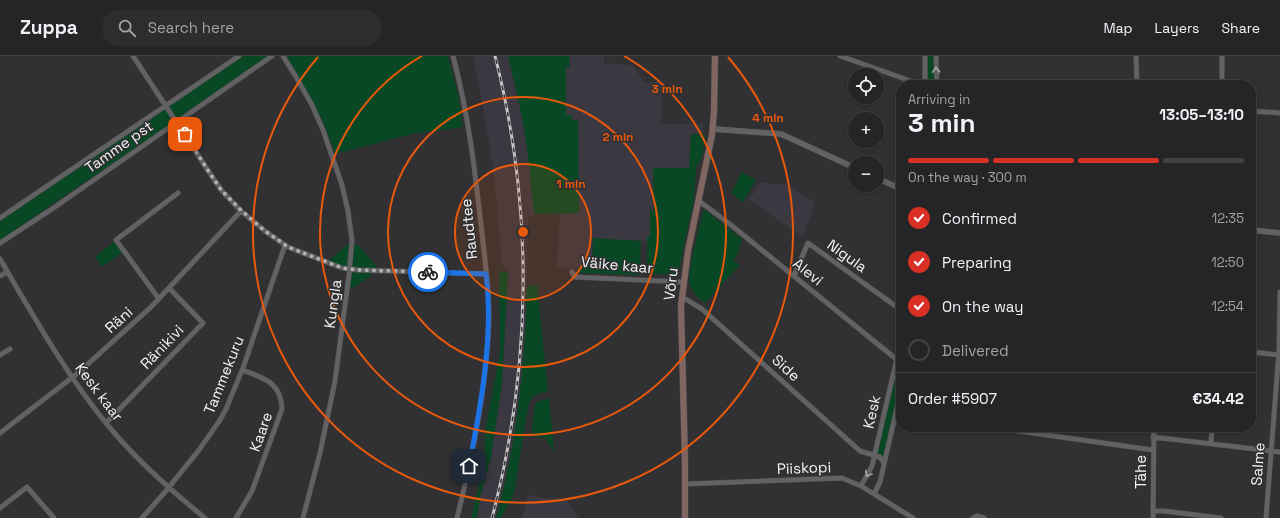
<!DOCTYPE html>
<meta charset="utf-8">
<style>
:root{--surface:#252426;--page:#2d2c2e;--text:#f1f3f6;--muted:#a3a4a7;--line:#424143;--accent:#d93025}
body{margin:0;font-family:"Space Grotesk",sans-serif;background:var(--page);color:var(--text);height:100vh;display:flex;flex-direction:column;font-size:15px;white-space:nowrap}
*{box-sizing:border-box;margin:0}
p{font-size:13px;color:var(--muted)}
.icon{flex:none;width:22px;height:22px;fill:none;stroke:currentColor;stroke-width:2;stroke-linecap:round;stroke-linejoin:round}
.map{position:relative;flex:1;overflow:hidden}
.sheet{position:absolute;left:896px;top:24px;width:360px;height:352px;display:flex;flex-direction:column;background:var(--surface);border-radius:16px;box-shadow:0 2px 6px #0003,0 0 0 1px var(--line)}
.sheet>*{flex:none}
.fabs{position:absolute;left:848px;top:12px;display:grid;gap:8px}
.fabs a{display:grid;place-items:center;width:36px;height:36px;border-radius:50%;background:var(--surface);box-shadow:0 2px 6px #0003,0 0 0 1px var(--line);font-size:20px}
.pin{position:absolute;display:grid;place-items:center;width:34px;height:34px;color:#fff;margin:-17px;border-radius:8px;box-shadow:0 2px 6px #0006}
.courier{position:absolute;display:grid;place-items:center;width:40px;height:40px;margin:-20px;border:3px solid #1a73e8;border-radius:50%;background:#fff;color:#222;box-shadow:0 1px 5px #0007}
.overview em{font-style:normal;font-weight:600}
.overview div{display:flex;flex-direction:column-reverse}
.overview{display:flex;align-items:center;justify-content:space-between;height:68px;padding:0 12px}
h1{font-size:26px;font-weight:600;line-height:30px}
.bar{display:grid;grid-template-columns:repeat(4,1fr);gap:6px 4px;align-content:center;height:48px;padding:0 12px}
.bar i{height:5px;border-radius:3px;background:var(--line)}
.bar .on{background:var(--accent)}
.bar p{grid-column:span 4}
.line{display:flex;align-items:center;gap:10px;padding:0 12px;border-top:1px solid var(--line)}
.line div{flex:1}
ol{padding:0 12px;list-style:none}
li{display:flex;align-items:center;gap:12px;height:44px}
li p{margin-inline-start:auto}
li .icon{padding:4px;border-radius:50%;background:var(--accent);color:#fff;stroke-width:4}
li:last-child{color:var(--muted)}
li i{width:22px;height:22px;border:2px solid var(--line);border-radius:50%}
header{display:flex;align-items:center;gap:24px;box-sizing:border-box;height:56px;padding:0 20px;background:var(--surface);border-bottom:1px solid var(--line)}
header strong{font-size:19px}
nav{display:flex;gap:22px;margin-inline-start:auto;font-size:14px}
.search{width:280px;height:36px;background:var(--page);display:flex;align-items:center;gap:10px;box-sizing:border-box;padding:0 14px;border-radius:16px;color:var(--muted);font-size:15px}
.map>svg:first-child{display:block}
</style>
<header>
<strong>Zuppa</strong>
<div class="search"><svg class="icon" aria-label="search" viewBox="0 0 24 24"><circle cx="10" cy="10" r="6"/><path d="M15 15l6 6"/></svg>Search here</div>
<nav><a>Map</a><a>Layers</a><a>Share</a></nav>
</header>
<div class="map">
<svg width="1280" height="462" viewBox="0 0 1280 462">
<rect width="100%" height="100%" fill="#313033"/>
<!-- built -->
<path fill="#3b3841" d="M473,0H508L523,61L529,101L533,148L535,158L528,160L526,283L522,326L512,398L496,462H477L480,441L491,401L502,328L508,212L502,210L494,117L485,63Z
M569,0H604V7L633,9L644,26H661V68H687L703,67V78H691L689,112H653L654,154L650,156V181H647V185L593,183L592,211H581V213L557,211L560,157H578V64H572L566,59V11H570Z
M761,126L774,128H786L815,146L803,181L749,144Z
M528,439L568,445L579,462H522Z"/>
<!-- green -->
<path fill="#084824" d="M241,0H270L0,184V164Z
M286,0H448L459,42L463,71L412,78L335,98C324,63 306,31 286,0Z
M508,0H569L570,11H566V59H572V64H578L579,157L535,158C531,139 531,119 528,100C524,66 516,33 508,0Z
M925,0H936L937,29H925Z
M691,78L705,79L702,101L696,112L694,143L678,218H647V181L650,180V155L654,154L653,112H689Z
M742,116L756,124L743,146L731,137Z
M705,154L742,183L738,198L733,204L740,209L705,247C699,242 693,237 690,230C686,219 700,169 703,155Z
M593,182L641,185L640,217L637,219L582,217L575,213H581V211H592Z
M116,184L124,195L102,211L95,201Z
M351,185L359,190L380,215H374L370,221L347,235L350,213L326,207Z
M500,215L508,217L502,328L491,401L480,441L477,462H471L482,418L486,370L500,296V265L499,227Z
M537,229L548,335C535,339 532,339 528,351L514,438L501,462H496C517,386 525,309 527,230Z
M901,285V334L885,403L876,395Z
M549,342L554,396L545,382L531,380L535,349L537,346Z"/>
<g fill="none" stroke-linecap="round" stroke-linejoin="round">
<!-- minor casing -->
<g stroke="#4e4d4f" stroke-width="5.5">
<path id="minor" d="M133,0L209,116L222,135L241,155L265,175L288,191L342,212L358,214L486,218
M283,0L296,21L312,49L323,74L342,129L348,155L352,184L349,219L335,325L320,397L303,462
M453,0C469,60 475,116 482,177C485,205 489,233 489,261C487,329 473,397 457,462
M840,0L922,29
M925,0V29
M936,0L937,29
M1136,0L1137,29
M1222,29V0
M1251,55L1280,57
M699,145L731,169L901,307
M0,162L239,0
M0,187L52,153L272,0
M0,203C33,259 65,317 106,367C135,403 169,433 205,462
M572,216L575,221L683,226
M0,220L7,216
M794,220L808,187L901,254
M682,241L702,253L860,395L880,401L884,407
M159,243L116,184L178,137
M1251,296L1280,299
M0,299L10,293
M106,367L203,267L170,233
M989,371L1153,394
M0,377L78,317L151,251L241,155
M1153,381L1280,396
M1211,387L1212,371
M685,428L842,422L861,430L913,462
M861,430L872,410L901,285
M874,438L880,426L901,334
M0,452L27,431L54,462
M1153,455H1164L1221,462
M142,462L165,436L199,394L220,364L226,353L243,312L285,189
M236,462L252,435L282,353C281,326 264,322 242,314
M973,462L977,460L984,462
M1153,462L1154,371
M1266,462L1279,295L1280,236"/>
</g>
<!-- tertiary casing -->
<g stroke="#4e4d4f" stroke-width="6">
<path id="tertiary" d="M713,73L781,78L855,112
M877,122L901,133
M1251,174L1280,177"/>
</g>
<!-- secondary casing -->
<g stroke="#4e4d4f" stroke-width="7">
<path id="secondary" d="M685,462V406L681,250L688,195L712,79L714,55L715,0"/>
</g>
<!-- minor -->
<use href="#minor" stroke="#626164" stroke-width="4.5"/>
<!-- tertiary -->
<use href="#tertiary" stroke="#626164" stroke-width="5.5"/>
<!-- secondary -->
<use href="#secondary" stroke="#806660" stroke-width="6"/>
<!-- rail casing -->
<g stroke="#c4c4c5" stroke-width="3">
<path id="rail" d="M492,462C532,310 534,152 495,0"/>
</g>
<!-- rail -->
<use href="#rail" stroke="#313033" stroke-width="1.5" stroke-dasharray="4.5" stroke-linecap="butt"/>
</g>
<!-- one-way arrows -->
<defs><path id="oneway-chevron" d="M-2-3.5L2.5 0L-2 3.5" fill="none" stroke-width="1.6" stroke-linecap="round" stroke-linejoin="round"/></defs>
<g stroke="#abaaac">
<use href="#oneway-chevron" transform="translate(936 14) rotate(-92)"/>
<use href="#oneway-chevron" transform="translate(868 418) rotate(118)"/>
</g>
<g fill="none" stroke-linecap="round" stroke-linejoin="round">
<!-- done -->
<path stroke="#b0afb1" stroke-width="4" stroke-dasharray="0 7.2" d="M185,78L209,116L222,135L241,154L265,175L288,191L342,212L358,214L428,216"/>
<!-- route -->
<path stroke="#1a73e8" stroke-width="5" d="M428,216L486,218C494,279 481,349 469,410"/>
</g>
<!-- distance rings -->
<circle cx="523" cy="176" r="68" fill="#e8590c" fill-opacity=".12"/>
<g fill="none" stroke="#e8590c" stroke-width="2">
<circle cx="523" cy="176" r="68"/>
<circle cx="523" cy="176" r="135"/>
<path d="M624 0A203 203 0 1 1 422 0"/>
<path d="M728 1A270 270 0 1 1 318 1"/>
</g>
<g text-anchor="middle" stroke-width="3" stroke-linejoin="round" paint-order="stroke">
<!-- street labels -->
<g font-size="15" fill="#f4f4f5" stroke="#313033">
<text transform="translate(119 91) rotate(-35)" y="5">Tamme pst</text>
<text transform="translate(469 173) rotate(-96)" y="5">Raudtee</text>
<text transform="translate(847 200) rotate(36)" y="5">Nigula</text>
<text transform="translate(617 209) rotate(5)" y="5">Väike kaar</text>
<text transform="translate(808 216) rotate(39)" y="5">Alevi</text>
<text transform="translate(671 228) rotate(-83)" y="5">Võru</text>
<text transform="translate(333 248) rotate(-82)" y="5">Kungla</text>
<text transform="translate(119 264) rotate(-42)" y="5">Räni</text>
<text transform="translate(162 291) rotate(-46)" y="5">Ränikivi</text>
<text transform="translate(786 312) rotate(42)" y="5">Side</text>
<text transform="translate(224 319) rotate(-68)" y="5">Tammekuru</text>
<text transform="translate(99 336) rotate(53)" y="5">Kesk kaar</text>
<text transform="translate(872 356) rotate(-77)" y="5">Kesk</text>
<text transform="translate(261 376) rotate(-71)" y="5">Kaare</text>
<text transform="translate(1258 408) rotate(-86)" y="5">Salme</text>
<text transform="translate(804 412) rotate(-2)" y="5">Piiskopi</text>
<text transform="translate(1141 416) rotate(-90)" y="5">Tähe</text>
</g>
</g>
<circle cx="523" cy="176" r="6" fill="#e8590c" stroke="#313033" stroke-width="2"/>
<g font-size="12" text-anchor="middle" font-weight="bold" fill="#e8590c" stroke="#313033" stroke-width="3" stroke-linejoin="round" paint-order="stroke">
<text x="667" y="37">3 min</text>
<text x="768" y="66">4 min</text>
<text x="618" y="85">2 min</text>
<text x="571" y="132">1 min</text>
</g>
</svg>
<div class="fabs">
<a><svg class="icon" aria-label="locate" viewBox="0 0 24 24"><circle cx="12" cy="12" r="6"/><path d="M12 2v4M12 18v4M2 12h4M18 12h4"/></svg></a>
<a>+</a>
<a>−</a>
</div>
<div class="pin" style="left:185px;top:78px;background:#ea580c"><svg class="icon" aria-label="bag" viewBox="0 0 24 24"><path d="M5 8h14l-1 12H6zM9 8a3 3 0 0 1 6 0"/></svg></div>
<div class="pin" style="left:469px;top:410px;background:#1f2937"><svg class="icon" aria-label="home" viewBox="0 0 24 24"><path d="M3 11l9-7 9 7M6 9v11h12V9"/></svg></div>
<div class="courier" style="left:428px;top:216px"><svg class="icon" aria-label="bike" viewBox="0 0 24 24"><circle cx="6" cy="16" r="4"/><circle cx="18" cy="16" r="4"/><path d="M6 16l4-8h5l3 8M10 8l3 8H6M13 5h3"/></svg></div>
<section class="sheet">
<div class="overview"><div><h1>3 min</h1><p>Arriving in</p></div><em>13:05–13:10</em></div>
<div class="bar"><i class="on"></i><i class="on"></i><i class="on"></i><i></i><p>On the way · 300 m</p></div>
<ol>
<li><svg class="icon" aria-label="check" viewBox="0 0 24 24"><path d="M5 12l5 5 9-10"/></svg>Confirmed<p>12:35</p></li>
<li><svg class="icon" aria-label="check" viewBox="0 0 24 24"><path d="M5 12l5 5 9-10"/></svg>Preparing<p>12:50</p></li>
<li><svg class="icon" aria-label="check" viewBox="0 0 24 24"><path d="M5 12l5 5 9-10"/></svg>On the way<p>12:54</p></li>
<li><i></i>Delivered</li>
</ol>
<div class="line" style="height:52px"><div>Order #5907</div><b>€34.42</b></div>
</section>
</div>
